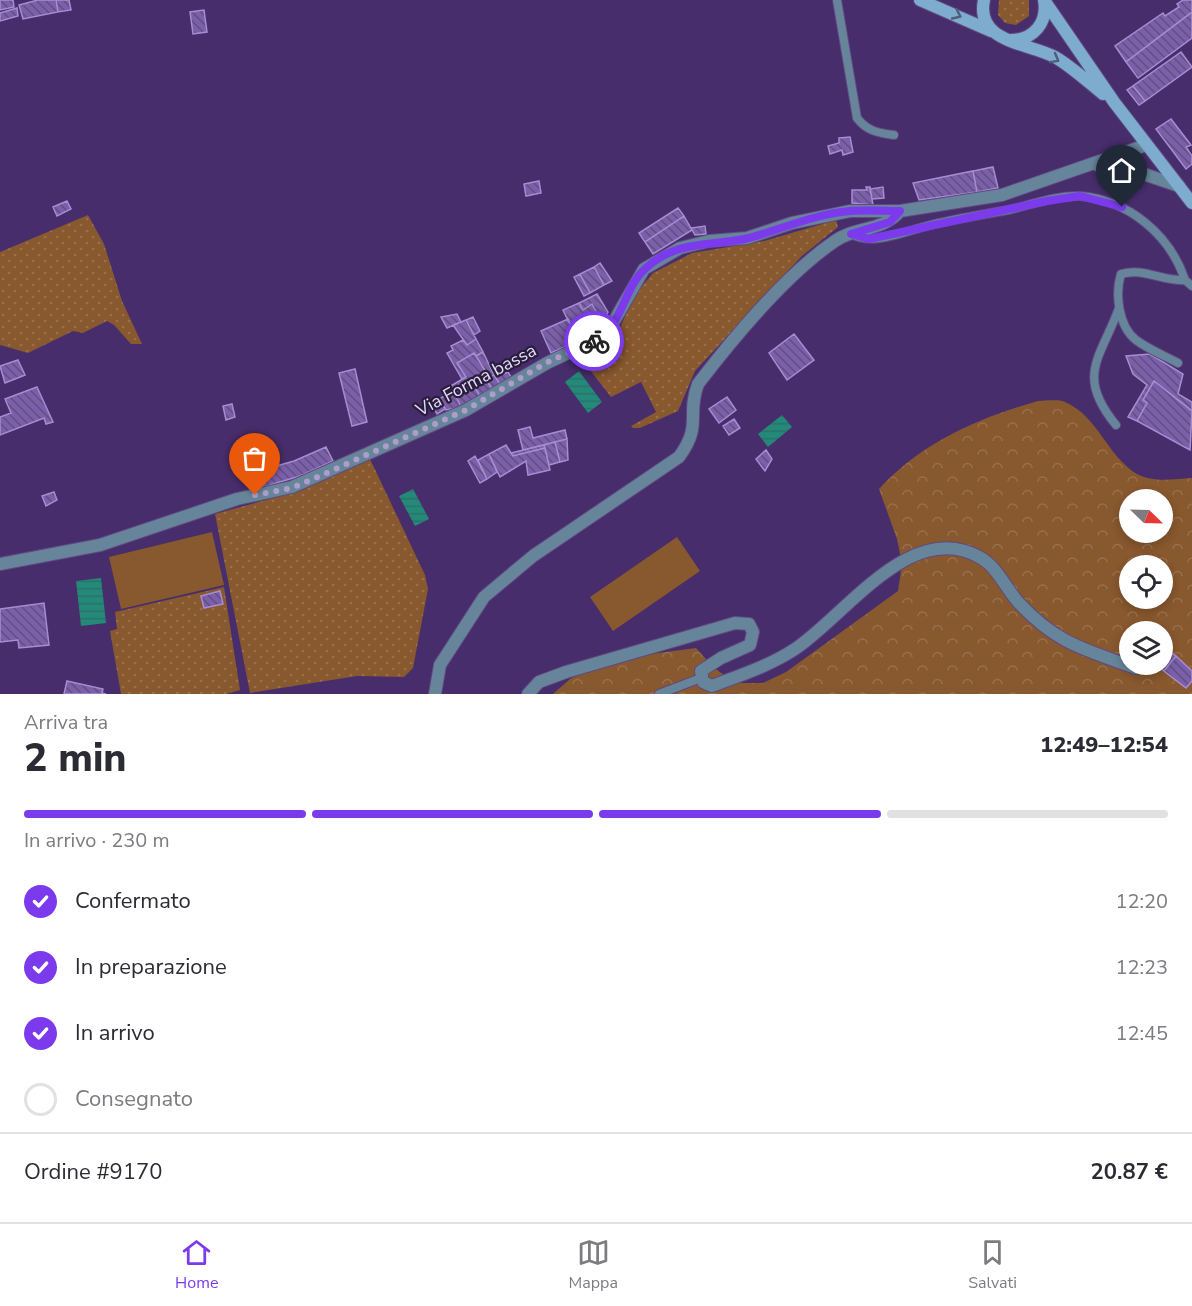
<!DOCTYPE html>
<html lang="it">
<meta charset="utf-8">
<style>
:root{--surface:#fff;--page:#f2f2f3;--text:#2b2b33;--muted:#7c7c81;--line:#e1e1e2;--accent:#7c3aed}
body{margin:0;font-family:"Nunito Sans",sans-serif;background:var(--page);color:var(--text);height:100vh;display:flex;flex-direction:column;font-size:22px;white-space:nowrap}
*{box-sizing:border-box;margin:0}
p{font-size:20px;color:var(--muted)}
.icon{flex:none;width:33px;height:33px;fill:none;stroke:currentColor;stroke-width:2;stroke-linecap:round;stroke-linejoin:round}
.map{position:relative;height:694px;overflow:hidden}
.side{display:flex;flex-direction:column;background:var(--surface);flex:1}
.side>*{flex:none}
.needle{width:39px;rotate:113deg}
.fabs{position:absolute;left:1119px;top:489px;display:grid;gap:12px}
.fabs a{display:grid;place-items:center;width:54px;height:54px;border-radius:50%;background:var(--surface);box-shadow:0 3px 9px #0003;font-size:30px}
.pin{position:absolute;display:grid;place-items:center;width:51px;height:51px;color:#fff;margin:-62px -26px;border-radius:50% 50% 50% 0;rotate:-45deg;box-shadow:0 0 6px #0007}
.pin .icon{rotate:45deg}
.courier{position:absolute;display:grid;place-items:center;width:60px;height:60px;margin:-30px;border:4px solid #7c3aed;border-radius:50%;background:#fff;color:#222;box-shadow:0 2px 8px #0007}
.overview em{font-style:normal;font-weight:800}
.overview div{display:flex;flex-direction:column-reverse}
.overview{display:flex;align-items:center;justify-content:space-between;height:102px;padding:0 24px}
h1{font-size:39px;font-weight:800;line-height:45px}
.bar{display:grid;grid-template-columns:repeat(4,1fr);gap:9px 6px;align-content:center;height:72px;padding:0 24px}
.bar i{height:8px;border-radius:4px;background:var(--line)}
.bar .current{background:var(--accent)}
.bar p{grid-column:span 4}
.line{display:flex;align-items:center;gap:15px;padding:0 24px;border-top:2px solid var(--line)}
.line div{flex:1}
ol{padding:0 24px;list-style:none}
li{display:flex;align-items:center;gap:18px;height:66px}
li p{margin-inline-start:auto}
li .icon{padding:6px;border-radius:50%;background:var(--accent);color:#fff;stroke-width:4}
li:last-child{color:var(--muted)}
li i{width:33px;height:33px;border:3px solid var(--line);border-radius:50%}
.menu{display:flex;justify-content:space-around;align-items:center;height:84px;border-top:2px solid var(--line);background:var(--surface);font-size:16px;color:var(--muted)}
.menu a{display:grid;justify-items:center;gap:3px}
.menu .current{color:var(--accent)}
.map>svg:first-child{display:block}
</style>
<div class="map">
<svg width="1192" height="694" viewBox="0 0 1192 694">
<defs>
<pattern id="grass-dots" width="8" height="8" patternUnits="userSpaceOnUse" patternTransform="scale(1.5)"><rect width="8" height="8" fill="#88582e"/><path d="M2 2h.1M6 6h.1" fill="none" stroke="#996f4d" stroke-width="1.8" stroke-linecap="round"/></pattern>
<pattern id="forest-crowns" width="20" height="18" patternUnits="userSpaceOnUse" patternTransform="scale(1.5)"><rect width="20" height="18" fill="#88582e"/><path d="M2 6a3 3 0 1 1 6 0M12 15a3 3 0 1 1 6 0" fill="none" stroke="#996f4d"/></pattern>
<pattern id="water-rules" width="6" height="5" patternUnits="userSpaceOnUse" patternTransform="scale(1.5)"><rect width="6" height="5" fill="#238979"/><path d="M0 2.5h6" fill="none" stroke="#2f7069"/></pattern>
<pattern id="building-back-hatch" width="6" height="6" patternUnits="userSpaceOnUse" patternTransform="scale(1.5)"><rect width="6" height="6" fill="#7c5faa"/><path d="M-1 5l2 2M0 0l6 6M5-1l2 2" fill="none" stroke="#60507b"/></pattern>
</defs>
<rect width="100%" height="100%" fill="#472d6b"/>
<!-- grass -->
<path fill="url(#grass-dots)" d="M999,0H1029V16L1016,25L1005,23L998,15Z
M88,215L104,244L122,301L142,344H131L114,325L107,321L83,333L73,331L28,353L0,345V252Z
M836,220L838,227L802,256L695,371L678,411L640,428H633L631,426L656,412L641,382L611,397L586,365L615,339L634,296L653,273L692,253L764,241Z
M370,459L425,575L428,589L413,668L404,677L357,676L250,693L215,514L302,490Z
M224,587L240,690L226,694H121L110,631L117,629L115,612Z"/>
<!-- forest -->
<path fill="url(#forest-crowns)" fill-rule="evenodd" d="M1038,401C1045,401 1058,399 1065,402C1098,416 1107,456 1137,474C1153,483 1175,479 1192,478V694H553L570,679L593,667L619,663L643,655L696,648L714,668L736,683H763L786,672L898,591L902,564L897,539L879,489C923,442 976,419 1038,401ZM1130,500H1162V532H1130ZM1130,566H1162V598H1130ZM1130,632H1162V664H1130Z"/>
<!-- green -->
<path fill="#88582e" d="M212,532L224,585L121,609L109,557Z
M677,537L700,571L613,631L590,597Z"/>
<!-- water -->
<path fill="url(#water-rules)" d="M579,371L602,402L588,413L565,382Z
M782,415L792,427L768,447L758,434Z
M413,489L429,519L415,526L399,496Z
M101,578L106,623L81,626L76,581Z"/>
<!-- building -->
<path fill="url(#building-back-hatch)" stroke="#a68dd3" stroke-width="1.5" d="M0,0H13L14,7L0,10Z
M38,0H56L58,12L23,19L19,5Z
M56,0H69L71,10L58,12Z
M1183,0H1192V12L1126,62L1115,46L1163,13L1165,16L1179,7L1177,4Z
M17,8L18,16L0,21V13Z
M204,10L207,32L193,34L190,12Z
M1192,12V38L1138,78L1126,62Z
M1181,52L1192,67L1145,101L1133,86Z
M1133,86L1145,101L1139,105L1127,90Z
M1171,119L1191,145L1186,147L1192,156V164L1186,169L1156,129Z
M850,137L853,152L843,155L842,150L830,154L828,146L839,143V138Z
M993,167L998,188L977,192L973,171Z
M973,171L977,192L919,200L913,183Z
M539,181L541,193L526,196L524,184Z
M866,187H870L873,205L852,203V190H867Z
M883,187L884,198L872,199L870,189Z
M67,201L71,209L57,216L53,207Z
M678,208L684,216L645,242L639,233Z
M684,216L692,230L653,254L645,242Z
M705,226L706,234L695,235L691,228Z
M600,263L612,281L604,285L594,267Z
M594,267L604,285L590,293L580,274Z
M580,274L590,293L584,296L574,277Z
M597,294L608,312L603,325L592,304L583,310L579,303Z
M579,303L583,310L592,304L603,325L595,334L578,341L563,310Z
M457,314L461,322L447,328L441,317Z
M473,317L480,331L474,335L466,320Z
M568,319L578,341L551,353L541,331Z
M466,320L476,339L467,345L453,325Z
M794,334L814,360L787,380L769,353Z
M476,339L483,352L476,356L474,353L457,363L466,377L462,379L447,353L453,350L451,346L463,340L467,345Z
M483,352L494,375L486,380L483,374L486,372L476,356Z
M474,353L486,372L453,390L461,407L446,410L439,399L452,392L449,387L466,377L457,363Z
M1150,354L1183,374L1178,394L1192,402V411L1154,381L1143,400L1147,403L1137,421L1128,417L1147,385L1133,374L1126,356Z
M18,360L25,375L5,383L0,366Z
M355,369L367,422L352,426L339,373Z
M508,372L511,377L500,384L495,377Z
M483,374L492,389L480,396L471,381Z
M494,375L500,384L492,389L486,380Z
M470,379L480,396L461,407L453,390Z
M1154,381L1192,411L1190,450L1137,421L1147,403L1143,400Z
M37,387L53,422L46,424L44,418L0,435V417L11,413L5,399Z
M727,397L736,410L719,423L709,409Z
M440,401L445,409L437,414L432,405Z
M232,404L235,417L226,420L223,406Z
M734,419L740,428L729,435L723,426Z
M530,427L533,438L565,430L567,439L523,450L518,430Z
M567,439L568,460L560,462L555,442Z
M555,442L560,462L549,465L544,445Z
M506,445L513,456L545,448L550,470L528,475L526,461L500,477L489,454Z
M544,445L545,448L513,456L511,453Z
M326,447L333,461L300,476L263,487L259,471L294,461Z
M766,450L772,459L765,471L756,459Z
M489,454L497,472L487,479L478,460Z
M475,456L487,479L480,483L468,461Z
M259,472L263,487L254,488L252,473Z
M54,492L57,500L46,506L42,496Z
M220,591L223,604L204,608L201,596Z
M44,603L49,645L19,648L18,640L0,642V609Z
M1162,647L1176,656L1164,671L1155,664H1162Z
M1176,656L1192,671V681L1186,688L1164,671Z
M67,681L103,689L102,693L106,694H64Z"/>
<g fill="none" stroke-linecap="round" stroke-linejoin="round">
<!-- service casing -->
<g stroke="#604983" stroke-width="10">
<path id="service" d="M837,0L857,118C867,131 878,133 894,135
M851,234C874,246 903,232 927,226C953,219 981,215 1008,210C1031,205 1056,195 1080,196C1129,200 1170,235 1185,280C1163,282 1144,267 1121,274C1115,293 1118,326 1136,340C1148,349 1165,356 1178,363
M1185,280L1192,286
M1116,425C1075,375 1101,358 1119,308
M659,694L701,678"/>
</g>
<!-- minor casing -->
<g stroke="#604983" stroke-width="14">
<path id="minor" d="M1097,165L1132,170L1179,186
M0,564L100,545L237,499L292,487L466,410L547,363L606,335L644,269L680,248L709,241L747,238L792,223L850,211H900L1002,195L1146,145
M435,694L440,665L484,597L533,556L679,457C703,424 686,416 698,384C734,337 785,275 835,241C856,226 882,232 900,211
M528,694L539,682L566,672L735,623L749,624L753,632L750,645L721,658L701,671L703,682L712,686C741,675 769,666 795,649C846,615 912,517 981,558C997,567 1007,590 1019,603C1057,644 1086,650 1136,668"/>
</g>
<!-- secondary casing -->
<g stroke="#604983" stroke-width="14">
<path id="secondary" d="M920,0L991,31
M984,0C975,43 1029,43 1055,57C1072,67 1088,82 1103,94
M1044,0L1114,102L1192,203
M1011,40C1034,40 1048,22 1044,0"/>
</g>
<!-- service -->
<use href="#service" stroke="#67859a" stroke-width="8"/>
<!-- minor -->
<use href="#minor" stroke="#67859a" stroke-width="12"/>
<!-- secondary -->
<use href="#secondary" stroke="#7daccf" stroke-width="12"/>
</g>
<!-- one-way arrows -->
<defs><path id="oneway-chevron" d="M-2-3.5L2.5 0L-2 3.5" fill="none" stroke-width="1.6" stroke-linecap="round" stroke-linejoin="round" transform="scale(1.5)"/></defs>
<g stroke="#4e5e7c">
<use href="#oneway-chevron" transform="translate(957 15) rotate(25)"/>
<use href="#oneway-chevron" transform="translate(1055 59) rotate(29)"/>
</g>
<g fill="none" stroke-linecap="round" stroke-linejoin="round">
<!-- done -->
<path stroke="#ae9dcb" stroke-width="6" stroke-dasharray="0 10.8" d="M255,495L292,488L320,476L466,410L546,363L594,341"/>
<!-- route -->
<path stroke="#7c3aed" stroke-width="8" d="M594,341C624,326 622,289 646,268C678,239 711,247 749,238C782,229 815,214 850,211C866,210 884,211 900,211L890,222L851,234L869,239L1047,201L1080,196L1122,207"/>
</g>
<g text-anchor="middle" stroke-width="4.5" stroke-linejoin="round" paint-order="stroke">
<!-- street labels -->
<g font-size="18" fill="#e6d9ff" stroke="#281e39">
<text transform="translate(476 380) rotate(-28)" y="6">Via Forma bassa</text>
</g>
</g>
</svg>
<div class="fabs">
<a><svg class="needle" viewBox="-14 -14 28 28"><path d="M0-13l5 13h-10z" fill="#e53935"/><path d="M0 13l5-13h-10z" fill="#7c7c81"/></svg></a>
<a><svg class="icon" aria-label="locate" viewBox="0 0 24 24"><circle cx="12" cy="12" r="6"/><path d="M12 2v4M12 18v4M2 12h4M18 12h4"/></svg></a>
<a><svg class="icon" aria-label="layers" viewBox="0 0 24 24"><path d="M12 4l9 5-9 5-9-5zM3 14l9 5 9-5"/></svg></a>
</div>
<div class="pin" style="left:255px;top:495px;background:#ea580c"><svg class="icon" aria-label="bag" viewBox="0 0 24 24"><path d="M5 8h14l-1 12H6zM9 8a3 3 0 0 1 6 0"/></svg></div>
<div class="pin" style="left:1122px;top:207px;background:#1f2937"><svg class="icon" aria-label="home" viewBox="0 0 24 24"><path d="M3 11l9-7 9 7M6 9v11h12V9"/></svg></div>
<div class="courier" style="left:594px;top:341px"><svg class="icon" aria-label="bike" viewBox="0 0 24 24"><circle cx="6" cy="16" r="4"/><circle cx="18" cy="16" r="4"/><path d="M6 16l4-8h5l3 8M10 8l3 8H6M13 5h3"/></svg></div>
</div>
<section class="side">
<div class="overview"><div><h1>2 min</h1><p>Arriva tra</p></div><em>12:49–12:54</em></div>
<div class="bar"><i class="current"></i><i class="current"></i><i class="current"></i><i></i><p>In arrivo · 230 m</p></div>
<ol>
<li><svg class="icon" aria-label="check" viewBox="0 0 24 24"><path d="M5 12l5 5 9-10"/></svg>Confermato<p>12:20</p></li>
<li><svg class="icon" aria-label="check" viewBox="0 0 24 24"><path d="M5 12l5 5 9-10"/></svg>In preparazione<p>12:23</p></li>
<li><svg class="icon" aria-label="check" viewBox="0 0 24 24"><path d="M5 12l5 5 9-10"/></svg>In arrivo<p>12:45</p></li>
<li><i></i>Consegnato</li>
</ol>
<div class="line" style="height:78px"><div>Ordine #9170</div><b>20.87 €</b></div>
</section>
<nav class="menu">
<a class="current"><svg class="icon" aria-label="home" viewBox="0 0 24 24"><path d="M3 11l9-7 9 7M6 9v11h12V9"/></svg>Home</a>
<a><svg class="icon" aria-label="map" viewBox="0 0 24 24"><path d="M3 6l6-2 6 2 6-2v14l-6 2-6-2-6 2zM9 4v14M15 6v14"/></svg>Mappa</a>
<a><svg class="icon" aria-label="saved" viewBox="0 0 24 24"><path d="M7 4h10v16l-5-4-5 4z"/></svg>Salvati</a>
</nav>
